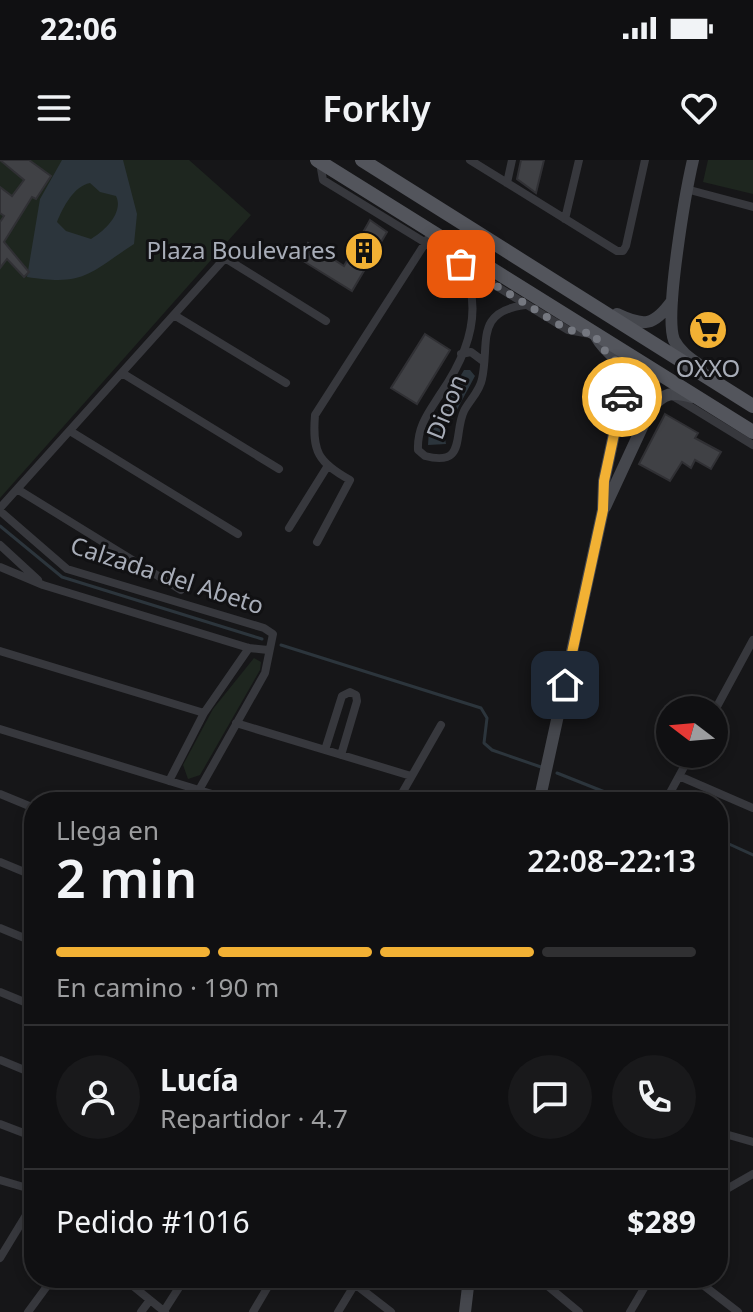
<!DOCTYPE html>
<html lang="es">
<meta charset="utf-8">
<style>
:root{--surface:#101012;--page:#19191b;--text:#f1f3f6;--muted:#9c9d9f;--line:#303032;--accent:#f2b134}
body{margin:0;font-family:"Noto Sans",sans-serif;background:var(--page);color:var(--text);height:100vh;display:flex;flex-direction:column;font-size:30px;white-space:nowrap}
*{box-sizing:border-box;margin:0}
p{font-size:26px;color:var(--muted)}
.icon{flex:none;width:44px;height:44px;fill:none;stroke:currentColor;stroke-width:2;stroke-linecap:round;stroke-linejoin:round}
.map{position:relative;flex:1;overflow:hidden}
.drawer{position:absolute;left:24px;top:632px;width:704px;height:496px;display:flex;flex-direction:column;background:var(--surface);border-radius:32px;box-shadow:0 4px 12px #0003,0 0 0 2px var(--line)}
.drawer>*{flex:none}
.needle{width:52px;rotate:286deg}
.tools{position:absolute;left:656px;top:536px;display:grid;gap:16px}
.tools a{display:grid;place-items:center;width:72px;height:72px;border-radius:50%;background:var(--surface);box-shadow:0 4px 12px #0003,0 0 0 2px var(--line);font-size:40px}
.pin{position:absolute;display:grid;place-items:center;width:68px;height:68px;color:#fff;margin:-34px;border-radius:16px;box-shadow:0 4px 12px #0006}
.courier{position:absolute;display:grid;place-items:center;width:80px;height:80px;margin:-40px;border:6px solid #f2b134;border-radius:50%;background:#fff;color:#222;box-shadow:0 2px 10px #0007}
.summary em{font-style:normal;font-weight:600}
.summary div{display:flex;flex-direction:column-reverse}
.summary{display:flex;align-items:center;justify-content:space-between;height:136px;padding:0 32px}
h1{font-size:52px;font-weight:600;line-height:60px}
.bar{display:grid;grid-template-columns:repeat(4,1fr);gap:12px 8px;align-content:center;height:96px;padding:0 32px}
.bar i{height:10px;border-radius:6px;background:var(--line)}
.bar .current{background:var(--accent)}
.bar p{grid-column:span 4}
.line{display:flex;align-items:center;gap:20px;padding:0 32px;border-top:2px solid var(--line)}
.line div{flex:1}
.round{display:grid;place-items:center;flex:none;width:84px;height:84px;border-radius:42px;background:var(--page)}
.status{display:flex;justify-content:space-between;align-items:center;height:56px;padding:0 40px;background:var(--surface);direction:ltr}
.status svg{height:22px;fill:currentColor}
header{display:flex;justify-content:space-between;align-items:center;height:104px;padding:0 32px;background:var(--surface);font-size:36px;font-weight:600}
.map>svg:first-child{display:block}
</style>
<div class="status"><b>22:06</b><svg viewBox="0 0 49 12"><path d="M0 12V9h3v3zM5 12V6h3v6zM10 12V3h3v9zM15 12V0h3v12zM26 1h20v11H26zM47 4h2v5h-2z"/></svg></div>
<header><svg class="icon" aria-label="menu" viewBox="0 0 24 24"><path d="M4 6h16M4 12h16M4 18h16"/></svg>Forkly<svg class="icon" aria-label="heart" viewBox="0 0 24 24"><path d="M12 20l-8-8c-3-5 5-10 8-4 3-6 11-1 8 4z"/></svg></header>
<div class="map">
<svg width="753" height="1152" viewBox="0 0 753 1152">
<rect width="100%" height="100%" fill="#161618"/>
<!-- green -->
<path fill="#1e261f" d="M0,0H189L251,55L0,338Z
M708,0H753V34L703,22Z
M254,498L261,502L260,510L200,615L188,619L183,605L213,549Z"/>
<!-- water -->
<path fill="#2c353c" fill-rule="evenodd" d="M62,0H123L137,54L134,84C88,114 85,126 27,117L40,39ZM90,23L100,32L116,36C124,52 105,71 91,79L66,71L57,62C63,47 74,26 90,23Z
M464,210H470L475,216L452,259L442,264L446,284L428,285L429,270Z"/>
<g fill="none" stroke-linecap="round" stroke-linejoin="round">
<!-- stream -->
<path stroke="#2c353c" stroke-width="3" d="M0,366L62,417L262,479
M281,485L481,548L487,558L484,583L492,590L541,607
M557,613L630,642
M718,679L753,695"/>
</g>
<!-- building -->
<path fill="#404145" stroke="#303034" stroke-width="2" d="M0,0H29L51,16L36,39L32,37L4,82L29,112L24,117L7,99L0,108V62L4,56L0,53V27L12,36L24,20Z
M521,0H544L536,33L517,19Z
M370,60L387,72L352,131L300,99L308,83L344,106Z
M425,174L450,190L417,244L391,228Z
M665,254L698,273L695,278L721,292L711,309L695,300L691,308L682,302L670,321L639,304Z"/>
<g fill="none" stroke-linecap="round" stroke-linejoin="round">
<!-- street -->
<path stroke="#37383d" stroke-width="8" d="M470,0L617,91H623L626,86L645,0
M320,3L323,20L568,170L590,174
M507,23L512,0
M686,29L753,47
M565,59L579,0
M461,104C485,148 468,194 441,233C429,252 417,266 418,290L425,296C467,307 453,274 464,251C469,241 480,231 482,219C490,183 474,152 525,145
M174,155L286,223
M461,194L471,192L483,201
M122,213L279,309
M673,236L753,285
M70,271L238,374
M17,329L181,430
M0,348L225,98L326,161
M0,351L67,409L264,468L273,474L265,513L199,630
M289,368L327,307
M317,382L350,320C318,302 312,292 315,255L433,71
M0,385L38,420
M0,407L43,425L249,488L268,490
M0,491L204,553
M714,552L753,480
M236,563L411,616
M0,569L238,642
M325,590L342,536L350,532L356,535L357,541L341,595
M679,616L753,648
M169,621L204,553L249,488
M0,634L34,648
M397,642L441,565
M665,642L691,594
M0,702L34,716
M0,768L34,782
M0,832L34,846
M0,900L34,914
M0,964L34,977
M718,972L753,982
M0,1020L34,1030
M718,1034L753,1014
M0,1098L34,1042
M123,1118L165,1152
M347,1118L391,1152
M538,1118L579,1152
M694,1118L738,1152
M164,1151L185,1118
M28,1152L53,1118
M141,1152L150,1140
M253,1152L273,1118
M338,1152L355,1124
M630,1152L650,1118"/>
<!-- secondary -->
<path stroke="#45474d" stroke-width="12" d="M693,0C686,30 664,155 674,180C680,192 691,199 701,206
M617,154C644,167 654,166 672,141
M605,347L651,248C664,233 672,231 692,237
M539,642L603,350L604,321L626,218C621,197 602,192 595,174
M465,1152L469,1118"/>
<!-- primary -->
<path stroke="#53555c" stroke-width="14" d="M317,0L753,272
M362,0L753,246"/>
</g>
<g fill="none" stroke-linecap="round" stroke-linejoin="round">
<!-- done -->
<path stroke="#757880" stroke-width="8" stroke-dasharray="0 14.4" d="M461,104L568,170L595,174L599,185L623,208L622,237"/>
<!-- route -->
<path stroke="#f2b134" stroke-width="10" d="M565,525L603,350L604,321L622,237"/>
</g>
<!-- icons -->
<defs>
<g id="building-disc" transform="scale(2)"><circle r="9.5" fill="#f2b134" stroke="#111113"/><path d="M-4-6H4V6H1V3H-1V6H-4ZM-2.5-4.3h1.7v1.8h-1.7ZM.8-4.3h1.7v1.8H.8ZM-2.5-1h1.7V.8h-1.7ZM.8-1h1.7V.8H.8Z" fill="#111"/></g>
<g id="supermarket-disc" transform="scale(2)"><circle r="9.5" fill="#f2b134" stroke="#111113"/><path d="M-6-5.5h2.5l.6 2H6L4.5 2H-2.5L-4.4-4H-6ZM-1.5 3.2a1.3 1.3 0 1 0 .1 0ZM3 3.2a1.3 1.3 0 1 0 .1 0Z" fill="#111"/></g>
</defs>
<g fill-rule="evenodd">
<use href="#building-disc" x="364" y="91"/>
<use href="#supermarket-disc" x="708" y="170"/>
</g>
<g text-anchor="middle" stroke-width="6" stroke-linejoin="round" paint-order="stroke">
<!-- poi labels -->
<g font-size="24" fill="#a8adb8" stroke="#111113" text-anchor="end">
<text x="336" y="99">Plaza Boulevares</text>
<text x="708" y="217" text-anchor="middle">OXXO</text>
</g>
<!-- street labels -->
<g font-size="24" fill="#a8adb8" stroke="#111113">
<text transform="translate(447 247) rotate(-68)" y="8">Dioon</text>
<text transform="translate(167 416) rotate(18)" y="8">Calzada del Abeto</text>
</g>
</g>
</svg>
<div class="tools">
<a><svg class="needle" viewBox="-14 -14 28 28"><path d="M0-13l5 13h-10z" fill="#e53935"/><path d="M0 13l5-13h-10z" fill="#9c9d9f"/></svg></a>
</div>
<div class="pin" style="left:461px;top:104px;background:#ea580c"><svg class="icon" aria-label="bag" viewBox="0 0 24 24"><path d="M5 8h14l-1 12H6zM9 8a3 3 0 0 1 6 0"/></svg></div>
<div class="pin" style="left:565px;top:525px;background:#1f2937"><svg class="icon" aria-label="home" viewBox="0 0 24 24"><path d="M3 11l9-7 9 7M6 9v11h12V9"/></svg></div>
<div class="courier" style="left:622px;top:237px"><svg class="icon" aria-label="car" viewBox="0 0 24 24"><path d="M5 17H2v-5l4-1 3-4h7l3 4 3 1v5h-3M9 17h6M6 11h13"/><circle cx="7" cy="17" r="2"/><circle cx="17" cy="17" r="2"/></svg></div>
<section class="drawer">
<div class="summary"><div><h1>2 min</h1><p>Llega en</p></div><em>22:08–22:13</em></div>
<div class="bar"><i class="current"></i><i class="current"></i><i class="current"></i><i></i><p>En camino · 190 m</p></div>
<div class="line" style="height:144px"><a class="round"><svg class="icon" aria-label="person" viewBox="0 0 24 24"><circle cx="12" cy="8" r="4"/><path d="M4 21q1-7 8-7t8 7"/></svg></a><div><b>Lucía</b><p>Repartidor · 4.7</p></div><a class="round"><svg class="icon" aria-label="chat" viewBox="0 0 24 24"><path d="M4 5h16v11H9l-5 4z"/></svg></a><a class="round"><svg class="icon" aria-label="phone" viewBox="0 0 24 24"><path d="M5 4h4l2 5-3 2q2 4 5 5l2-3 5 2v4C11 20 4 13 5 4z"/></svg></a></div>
<div class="line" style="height:104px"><div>Pedido #1016</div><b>$289</b></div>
</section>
</div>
